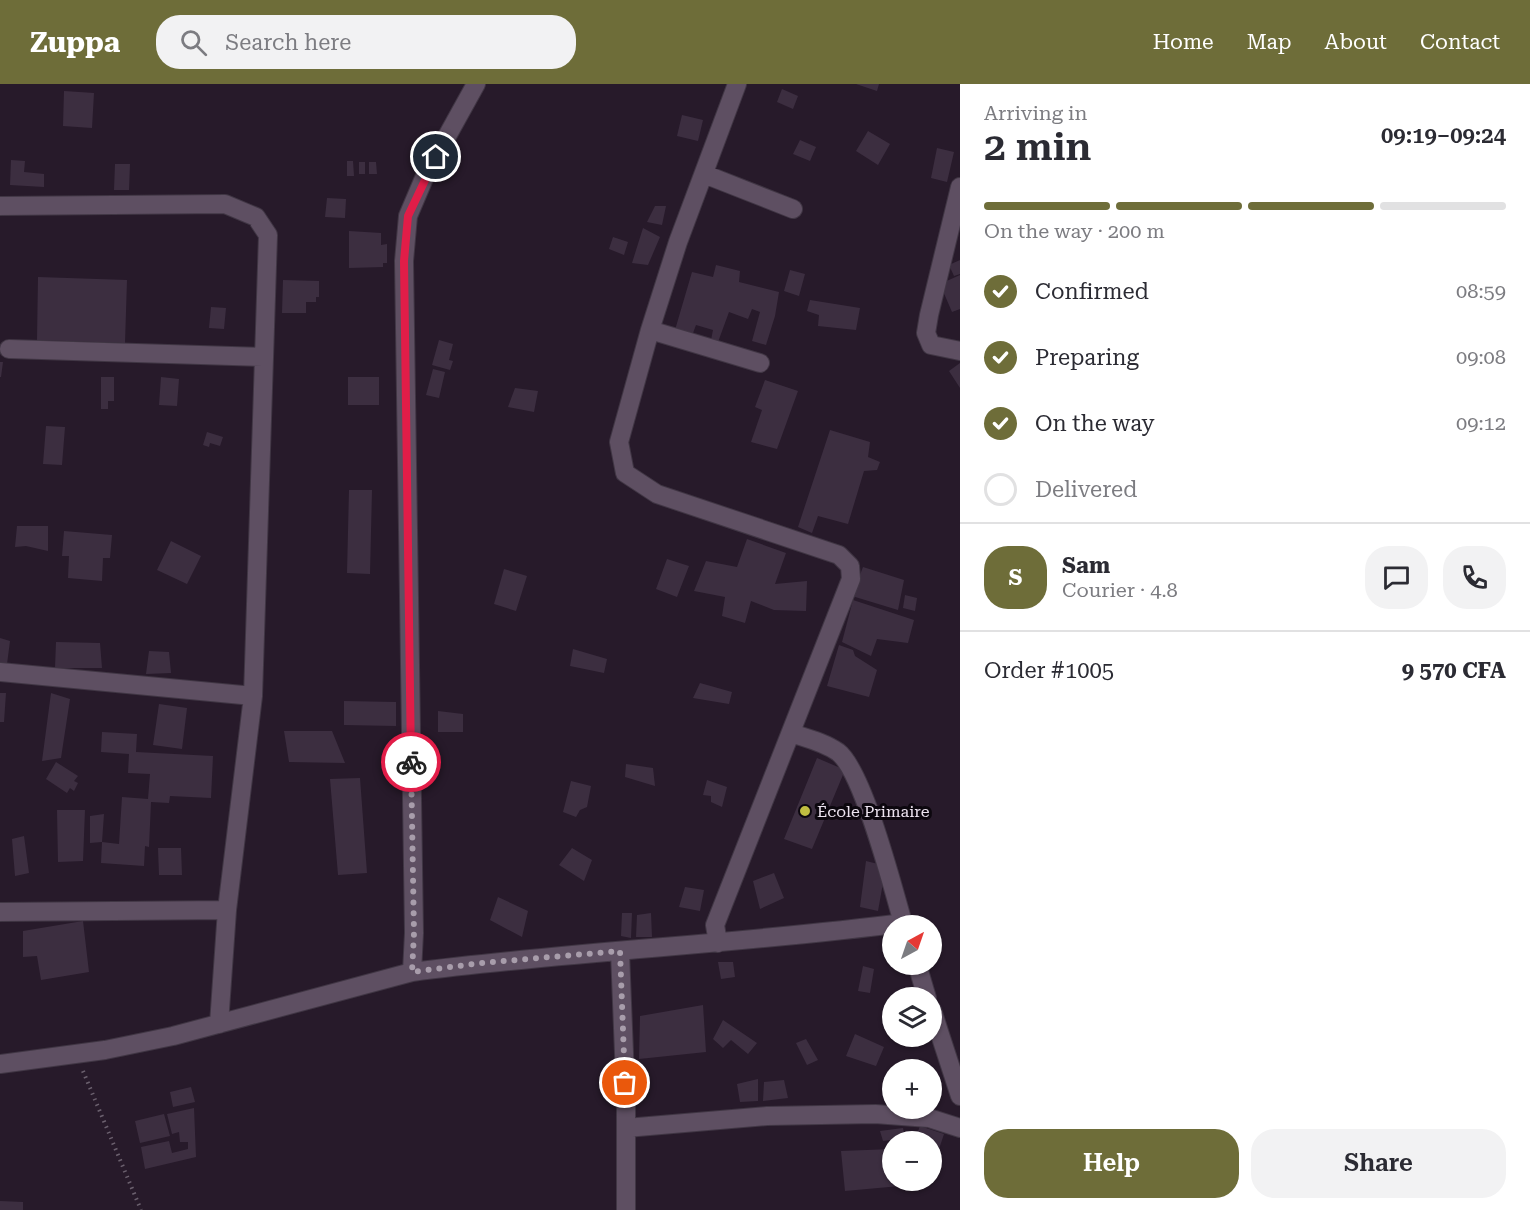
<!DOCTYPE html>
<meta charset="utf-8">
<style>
:root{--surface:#fff;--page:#f2f2f3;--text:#2b2b33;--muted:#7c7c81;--line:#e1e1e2;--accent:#6e6d39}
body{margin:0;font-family:"Roboto Serif",serif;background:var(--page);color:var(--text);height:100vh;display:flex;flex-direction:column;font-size:22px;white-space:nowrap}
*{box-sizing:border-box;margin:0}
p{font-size:20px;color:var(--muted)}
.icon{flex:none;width:33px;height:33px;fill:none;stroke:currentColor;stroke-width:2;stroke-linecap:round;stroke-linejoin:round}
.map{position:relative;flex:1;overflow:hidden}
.details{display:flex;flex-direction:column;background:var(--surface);width:570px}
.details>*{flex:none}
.needle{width:39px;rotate:40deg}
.buttons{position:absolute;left:882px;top:831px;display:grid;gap:12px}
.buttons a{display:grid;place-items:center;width:60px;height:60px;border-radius:50%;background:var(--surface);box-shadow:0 2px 4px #0004;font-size:30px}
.pin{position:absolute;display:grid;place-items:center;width:51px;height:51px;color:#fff;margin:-26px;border:3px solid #fff;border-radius:50%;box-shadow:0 2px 6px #0007}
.courier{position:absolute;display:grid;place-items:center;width:60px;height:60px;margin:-30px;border:4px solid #e11d48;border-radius:50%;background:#fff;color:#222;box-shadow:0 2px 8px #0007}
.summary em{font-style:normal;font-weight:600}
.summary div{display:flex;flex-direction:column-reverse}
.summary{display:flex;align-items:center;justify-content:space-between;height:102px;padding:0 24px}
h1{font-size:39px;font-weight:600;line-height:45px}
.bar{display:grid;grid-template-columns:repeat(4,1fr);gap:9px 6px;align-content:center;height:72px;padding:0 24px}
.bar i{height:8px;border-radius:4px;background:var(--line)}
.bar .selected{background:var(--accent)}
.bar p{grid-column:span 4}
.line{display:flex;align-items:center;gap:15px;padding:0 24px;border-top:2px solid var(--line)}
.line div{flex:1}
.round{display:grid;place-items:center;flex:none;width:63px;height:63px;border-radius:24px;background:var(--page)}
ol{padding:0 24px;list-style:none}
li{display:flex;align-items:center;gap:18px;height:66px}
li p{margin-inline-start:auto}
li .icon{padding:6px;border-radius:50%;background:var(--accent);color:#fff;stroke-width:4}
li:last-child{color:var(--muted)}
li i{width:33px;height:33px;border:3px solid var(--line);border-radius:50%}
.button{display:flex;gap:12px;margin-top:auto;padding:12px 24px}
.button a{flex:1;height:69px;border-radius:24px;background:var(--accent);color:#fff;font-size:24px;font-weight:600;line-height:69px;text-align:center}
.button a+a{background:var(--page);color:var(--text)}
header{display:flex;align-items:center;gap:36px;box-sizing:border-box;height:84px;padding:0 30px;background:var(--accent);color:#fff}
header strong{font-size:28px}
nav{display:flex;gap:33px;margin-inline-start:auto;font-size:21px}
.search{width:420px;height:54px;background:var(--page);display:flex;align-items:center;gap:15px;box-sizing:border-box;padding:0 21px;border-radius:24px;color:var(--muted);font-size:22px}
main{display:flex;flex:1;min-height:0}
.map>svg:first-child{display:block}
</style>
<header>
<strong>Zuppa</strong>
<div class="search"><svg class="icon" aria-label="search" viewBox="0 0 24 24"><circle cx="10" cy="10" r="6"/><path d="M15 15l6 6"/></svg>Search here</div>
<nav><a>Home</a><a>Map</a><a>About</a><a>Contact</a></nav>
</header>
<main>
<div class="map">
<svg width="960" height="1126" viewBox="0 0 960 1126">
<rect width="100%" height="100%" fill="#271a2a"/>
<!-- building -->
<path fill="#3c2e40" d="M856,0H879L877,7Z
M782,5L798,12L793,25L777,18Z
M64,7L94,9L92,44L63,42Z
M682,31L703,36L698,57L677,52Z
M868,47L890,60L878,81L856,67Z
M800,56L816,63L810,77L793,70Z
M937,64L954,68L947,98L931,94Z
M11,76L25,77L24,88L44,90V103L10,101Z
M347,77H353L354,92H347Z
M359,78H365V90H359Z
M369,78H376L377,90H369Z
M115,80H130L129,106H114Z
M327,114L346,115L345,134L325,133Z
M655,122H666L662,141L647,138Z
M643,144L660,153L648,181L632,179Z
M349,147L381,149V161L387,160V179H383V183L349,184Z
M613,153L628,158L624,171L609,165Z
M960,176V190L954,192L949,181Z
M716,181L740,187L739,198L779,208L775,232L766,261L752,257L760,228L752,225L748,235L729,228L718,258L711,256L713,246L696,241L693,249L675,246L692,188L713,193Z
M790,186L805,190L799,212L784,207Z
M960,191V225L952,228L940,200Z
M38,193L127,196L125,259L37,256Z
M283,196L319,197V213H316V218H306V229H282Z
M810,216L860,224L856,246L818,242L819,231L807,227Z
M211,223L226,224L224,245L209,244Z
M439,256L453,260L449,276L453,277L450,286L432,281Z
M0,278H3L1,293H0Z
M960,279V304L949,287Z
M433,285L445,288L439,314L426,311Z
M101,293H114V317H108V325H101Z
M161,293L179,295L177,322L159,321Z
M348,293H379V321H348Z
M765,296L798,307L777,365L751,358L762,326L755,323Z
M515,304L538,307L534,328L508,323Z
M46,342L65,343L62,381L43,380Z
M830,346L870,358L868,373L880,378L877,386L864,387L848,440L818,432L812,449L798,443Z
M207,348L223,353L220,362L210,359L209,363L203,361Z
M349,406H372L370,490L347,489Z
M17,442H48V467L26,462L15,463Z
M64,447L112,451L110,474H103L102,497L68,494L69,472H62Z
M747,455L786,469L775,500L807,497L806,527L774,526L751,517L745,539L722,532L725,513L694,507L706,477L737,483Z
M171,457L201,472L187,500L157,486Z
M667,475L689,482L677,513L656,505Z
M863,483L904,496L898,526L852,512Z
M504,485L527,492L516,527L494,520Z
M905,511L917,514L915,527L903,524Z
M853,516L914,536L908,559L877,555L871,572L842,558Z
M0,554L10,557L7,580L0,579Z
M56,558L100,559L102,584H55Z
M839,561L853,566L855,572L877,586L869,613L827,602Z
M573,565L607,575L604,589L570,582Z
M149,567L169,568L171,589L146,590Z
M700,599L732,608L729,620L693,614Z
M0,609H6L4,638H0Z
M51,609L70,615L61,674L42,677Z
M344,617L396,618V642L344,641Z
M159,620L187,624L182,665L153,661Z
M438,627L463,630V648H438Z
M284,647H332L345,679L289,678Z
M102,648L137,650L136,668L213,672L211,714L170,712L169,719L151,718L149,763L145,762L144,782L101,779L102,758L119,760L122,713L148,715L150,690L128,689L129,670L101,668Z
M817,674L845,686L812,765L784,755Z
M56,678L78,692L74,697L78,699L74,707L70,704L67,709L46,695Z
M626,680L653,684L655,702L625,693Z
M360,694L367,789L338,791L330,695Z
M707,696L727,703L722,723L711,718V712L703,711Z
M571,697L591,702L587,723L580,726L576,733L563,728Z
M57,726H85L83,777L58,778Z
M104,730L102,758L90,759V732Z
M24,752L29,789L15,792L12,755Z
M158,764H181L182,791H159Z
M572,764L592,776L584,797L559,781Z
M866,777L886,782L878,827L860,823Z
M774,789L784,814L760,825L753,797Z
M685,803L704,806L700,827L679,823Z
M498,813L528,827L522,853L490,836Z
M622,829H632L631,854L621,852Z
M651,829L652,853H636L637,831Z
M83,837L89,888L41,896L37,872L23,873V847Z
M718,878H733L735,893L721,895Z
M863,882L874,885L870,909L858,907Z
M703,921L706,968L639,975L640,932Z
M723,936L757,959L748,970L731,956L723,964L713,955Z
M855,950L884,963L876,982L846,972Z
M806,955L818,976L807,981L796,959Z
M758,995V1017L740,1018L737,1000Z
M784,996L788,1014L763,1017L764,998Z
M191,1003L195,1018L173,1023L170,1008Z
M194,1024L196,1073L145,1085L141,1063L169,1057L172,1069L188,1065V1058H180L179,1048L172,1050L167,1030Z
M164,1030L170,1052L140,1059L135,1037Z
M920,1042L944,1050L937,1071L932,1069V1058H914Z
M903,1044L905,1054L883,1057L880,1047Z
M892,1065V1096H900V1102L845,1107L841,1067Z
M0,1117L23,1118V1126H0Z"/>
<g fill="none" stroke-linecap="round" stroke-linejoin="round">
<!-- minor casing -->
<g stroke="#403644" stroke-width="20">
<path id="minor" d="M476,0L425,92L408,132L404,177L414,849L412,888C575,867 740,860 903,839C893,804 863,687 838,668C824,658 806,654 791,649
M704,90L793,125
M960,103L929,231L926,249L931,261L960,267
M0,122L225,120L256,133L268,151L253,612L227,826L219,940
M650,246L760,279
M9,265L263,273
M0,588L253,612
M0,828L227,826
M718,859L715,841L851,495L850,482L839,471L657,410L625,389L619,358L650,246L678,158L737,0
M620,868L626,1020V1126
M917,880L927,914
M932,926L960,1012
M0,980L105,966L173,952L412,888
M626,1044L767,1032L875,1030L929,1034L960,1044"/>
</g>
<!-- path -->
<path stroke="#6b606e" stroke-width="4" stroke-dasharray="1.5 4.5" stroke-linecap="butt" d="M83,987L141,1126"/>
<!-- minor -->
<use href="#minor" stroke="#5e4f62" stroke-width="18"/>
</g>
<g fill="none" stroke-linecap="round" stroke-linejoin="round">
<!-- done -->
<path stroke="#a89dab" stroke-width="6" stroke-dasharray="0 10.8" d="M411,678L414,849L412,888L482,879L620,867L625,999"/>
<!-- route -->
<path stroke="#e11d48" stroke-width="8" d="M411,678L404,177L408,132L436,73"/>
</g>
<!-- markers -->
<circle fill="#c0be41" stroke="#0c070e" stroke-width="2" cx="805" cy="727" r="6"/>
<g text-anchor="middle" stroke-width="6" stroke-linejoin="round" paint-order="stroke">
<!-- poi labels -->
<g font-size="16" fill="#ede4f0" stroke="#0c070e" text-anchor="start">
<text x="817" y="733">École Primaire</text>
</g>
</g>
</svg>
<div class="buttons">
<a><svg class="needle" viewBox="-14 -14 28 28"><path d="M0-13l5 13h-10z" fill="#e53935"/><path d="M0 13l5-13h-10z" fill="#7c7c81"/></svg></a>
<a><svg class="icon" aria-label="layers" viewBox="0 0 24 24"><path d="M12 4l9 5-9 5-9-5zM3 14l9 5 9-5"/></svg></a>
<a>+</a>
<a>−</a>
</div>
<div class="pin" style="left:625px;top:999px;background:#ea580c"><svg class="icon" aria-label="bag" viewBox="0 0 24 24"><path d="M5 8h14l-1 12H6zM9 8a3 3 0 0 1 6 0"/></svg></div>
<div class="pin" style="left:436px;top:73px;background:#1f2937"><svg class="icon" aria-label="home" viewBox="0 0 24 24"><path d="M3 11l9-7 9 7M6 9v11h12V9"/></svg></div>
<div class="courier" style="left:411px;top:678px"><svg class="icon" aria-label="bike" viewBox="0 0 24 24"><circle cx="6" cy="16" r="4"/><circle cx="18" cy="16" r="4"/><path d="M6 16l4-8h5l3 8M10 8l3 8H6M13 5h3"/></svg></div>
</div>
<section class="details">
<div class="summary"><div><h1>2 min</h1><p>Arriving in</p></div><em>09:19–09:24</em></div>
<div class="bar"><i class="selected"></i><i class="selected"></i><i class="selected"></i><i></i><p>On the way · 200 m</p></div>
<ol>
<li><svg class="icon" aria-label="check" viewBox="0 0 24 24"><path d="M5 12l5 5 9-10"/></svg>Confirmed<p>08:59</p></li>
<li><svg class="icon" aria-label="check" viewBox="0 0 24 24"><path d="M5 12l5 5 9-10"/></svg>Preparing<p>09:08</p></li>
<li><svg class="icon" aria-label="check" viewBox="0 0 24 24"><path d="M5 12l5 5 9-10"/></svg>On the way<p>09:12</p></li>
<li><i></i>Delivered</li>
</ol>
<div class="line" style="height:108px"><b class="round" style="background:var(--accent);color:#fff">S</b><div><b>Sam</b><p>Courier · 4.8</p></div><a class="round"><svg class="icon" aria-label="chat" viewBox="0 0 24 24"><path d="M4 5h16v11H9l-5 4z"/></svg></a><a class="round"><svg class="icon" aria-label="phone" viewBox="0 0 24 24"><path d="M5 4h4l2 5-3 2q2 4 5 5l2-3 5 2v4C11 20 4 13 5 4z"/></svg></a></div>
<div class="line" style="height:78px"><div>Order #1005</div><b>9 570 CFA</b></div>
<div class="button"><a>Help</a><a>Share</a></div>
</section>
</main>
